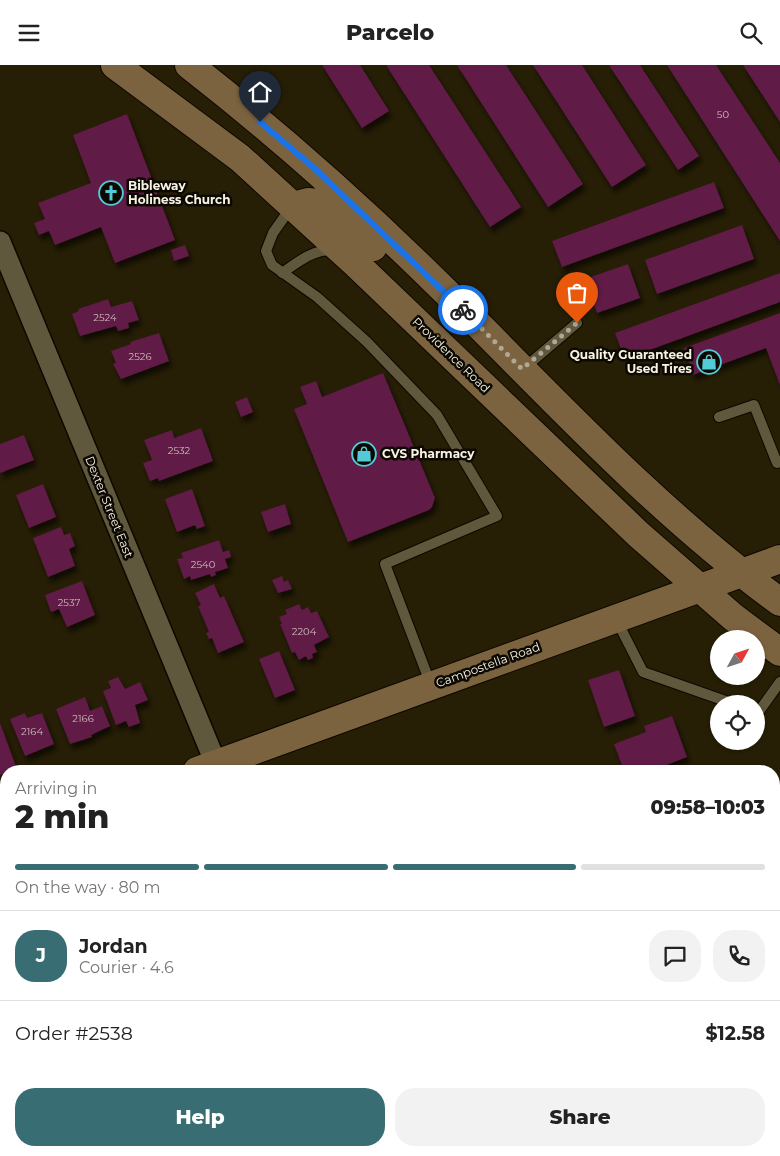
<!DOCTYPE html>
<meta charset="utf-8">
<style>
:root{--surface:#fff;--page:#f2f2f2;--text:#222;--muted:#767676;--line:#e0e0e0;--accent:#386e73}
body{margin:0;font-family:Montserrat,sans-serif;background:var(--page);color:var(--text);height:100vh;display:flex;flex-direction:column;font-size:19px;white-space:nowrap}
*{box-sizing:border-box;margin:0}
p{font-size:16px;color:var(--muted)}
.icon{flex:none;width:28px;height:28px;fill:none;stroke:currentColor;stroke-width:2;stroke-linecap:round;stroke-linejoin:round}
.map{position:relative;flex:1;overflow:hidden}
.panel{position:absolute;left:0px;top:700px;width:780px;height:391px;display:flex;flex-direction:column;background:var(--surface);border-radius:20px 20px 0 0;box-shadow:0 1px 4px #0004}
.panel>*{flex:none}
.needle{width:32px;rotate:50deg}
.tools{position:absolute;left:710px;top:565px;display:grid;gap:10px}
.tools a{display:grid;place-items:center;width:55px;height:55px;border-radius:50%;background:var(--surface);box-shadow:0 1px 4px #0004;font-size:25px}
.pin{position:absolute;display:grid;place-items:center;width:42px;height:42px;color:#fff;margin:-51px -21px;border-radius:50% 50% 50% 0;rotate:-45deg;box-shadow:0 0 5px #0007}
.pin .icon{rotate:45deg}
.courier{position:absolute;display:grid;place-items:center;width:50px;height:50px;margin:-25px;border:4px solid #1a73e8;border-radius:50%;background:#fff;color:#222;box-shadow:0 1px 6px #0007}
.summary em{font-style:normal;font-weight:800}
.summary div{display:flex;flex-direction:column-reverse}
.summary{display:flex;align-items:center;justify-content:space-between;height:85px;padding:0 15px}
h1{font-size:32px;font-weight:800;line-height:38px}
.bar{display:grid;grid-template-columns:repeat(4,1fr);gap:8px 5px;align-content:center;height:60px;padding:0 15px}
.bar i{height:6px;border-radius:4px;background:var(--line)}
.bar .selected{background:var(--accent)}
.bar p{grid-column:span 4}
.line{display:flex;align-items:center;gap:12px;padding:0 15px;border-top:1px solid var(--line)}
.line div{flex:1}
.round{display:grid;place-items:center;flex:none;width:52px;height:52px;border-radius:20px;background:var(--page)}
.action{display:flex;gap:10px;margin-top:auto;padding:10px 15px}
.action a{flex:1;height:58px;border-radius:20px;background:var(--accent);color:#fff;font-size:20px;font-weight:800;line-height:58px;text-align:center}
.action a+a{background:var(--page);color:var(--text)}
header{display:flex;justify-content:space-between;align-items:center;height:65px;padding:0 15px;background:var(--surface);font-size:22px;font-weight:800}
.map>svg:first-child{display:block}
</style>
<header><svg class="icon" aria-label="menu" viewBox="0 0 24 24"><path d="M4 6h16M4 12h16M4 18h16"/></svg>Parcelo<svg class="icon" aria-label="search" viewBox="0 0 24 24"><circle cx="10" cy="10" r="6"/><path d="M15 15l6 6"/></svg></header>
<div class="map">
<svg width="780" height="1091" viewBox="0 0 780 1091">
<defs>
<filter id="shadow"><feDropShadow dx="3" dy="5.5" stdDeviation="2.5" flood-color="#0009"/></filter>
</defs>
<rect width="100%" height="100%" fill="#261e05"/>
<!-- building -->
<path fill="#601a46" filter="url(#shadow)" d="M322,0H360L389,46L362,63Z
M386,0H429L521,142L490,162Z
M457,0H506L583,119L548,142Z
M533,0H582L646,100L612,122Z
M609,0H640L699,91L678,105Z
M667,0H716L780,98V176Z
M743,0H780V57Z
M127,49L175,175L115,198L101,162L55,180L49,166L39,170L34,158L45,154L38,138L91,118L73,70Z
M714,117L724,143L562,202L552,176Z
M742,160L754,194L657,229L645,195Z
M185,180L189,191L174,196L171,185Z
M628,199L640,233L597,248L585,214Z
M780,208V237L625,294L615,268Z
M108,234L111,242L132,236L139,255L128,258L129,263L118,266L116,261L80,271L72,249L79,246L78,244Z
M780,248V320L766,283L693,310L684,283Z
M159,268L169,296L121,314L113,299L116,298L111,286L131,279L130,277Z
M383,308L435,433L432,442L429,445L348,477L294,344L307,339L300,322L316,316L322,332Z
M247,332L253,347L241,352L235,337Z
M201,363L213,396L159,416L158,413L150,416L143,398L152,395L144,375L172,365L174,373Z
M24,370L34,395L0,408V379Z
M43,419L56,452L29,463L16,430Z
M192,424L205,461L197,464L195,460L177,467L165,434Z
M285,439L291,459L268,467L261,447Z
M61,462L64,470L70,468L75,481L69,484L75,501L48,512L33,473Z
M219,475L223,487L229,485L231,492L225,494L228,503L215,507L216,510L211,512L210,509L191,515L190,511L184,514L177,494L183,493L181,488Z
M282,511L284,517L288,515L292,524L278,528L272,515Z
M82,516L95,550L67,562L59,544L51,547L45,530Z
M214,519L220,533L224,531L244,577L218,588L212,573L209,574L206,568L209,567L198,541L201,540L195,528Z
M299,539L302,545L308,542L311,548L317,546L329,572L314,580L317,587L312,589L313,593L308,595L306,591L299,595L295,587L292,588L280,559H282L279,552L287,549L285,545Z
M279,586L295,625L275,633L259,594Z
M619,605L635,651L604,662L588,615Z
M118,612L125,624L140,617L148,635L135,640L140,658L129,662L126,656L116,660L103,626L111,623L108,616Z
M85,632L90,646L102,641L110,661L91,670L92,672L70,679L56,644Z
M25,648L27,653L42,648L54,679L25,691L10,654Z
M672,651L687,692L664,701L666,706H624L614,679L646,667L644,661Z
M0,658L17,704L0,710Z
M6,849V879L0,881V851Z
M780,1021V1046L774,1041V1029Z
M0,1073L6,1085L13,1091H0Z
M229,1085H239L240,1086L237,1091H226Z
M303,1085H332L333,1091H304Z"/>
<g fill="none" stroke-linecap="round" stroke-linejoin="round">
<!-- service casing -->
<g stroke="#0f0800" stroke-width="12">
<path id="service" d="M292,141L273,168L266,186L272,200L317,232L367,277L437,350L497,451L385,499L431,620
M282,208C298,197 312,185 332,185
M523,304L577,258
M719,352L754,340L777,398L780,396
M617,556L643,607L734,639
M756,644L760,645L780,617"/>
</g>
<!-- minor casing -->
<g stroke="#0f0800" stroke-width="24">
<path id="minor" d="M0,177L219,706
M774,915L780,903
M80,1085L82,1091
M391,1091V1085
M704,1091L706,1085"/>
</g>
<!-- secondary casing -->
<g stroke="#0f0800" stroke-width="30">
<path id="secondary" d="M115,0L240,93L355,198L638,469L733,552L780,587
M189,0C279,70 364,146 445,226C553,334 656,446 780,537
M293,141L308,137L317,138L373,182
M197,706L780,494
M0,779L6,777"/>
</g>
<!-- service -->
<use href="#service" stroke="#60583d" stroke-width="10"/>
<!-- minor -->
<use href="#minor" stroke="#60583d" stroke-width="21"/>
<!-- secondary -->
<use href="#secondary" stroke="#7c6340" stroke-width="28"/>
</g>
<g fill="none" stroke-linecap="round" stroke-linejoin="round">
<!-- done -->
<path stroke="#aea895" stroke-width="5" stroke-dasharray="0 9" d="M463,245L522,304L577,258"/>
<!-- route -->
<path stroke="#1a73e8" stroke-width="6" d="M260,57L313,102L463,245"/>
</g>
<!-- icons -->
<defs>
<g id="church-ring" transform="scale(1.25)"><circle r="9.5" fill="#0c0902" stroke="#52cbd7" stroke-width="1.5"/><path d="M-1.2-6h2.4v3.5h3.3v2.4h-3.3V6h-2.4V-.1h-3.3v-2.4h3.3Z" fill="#52cbd7"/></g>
<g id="shop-ring" transform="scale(1.25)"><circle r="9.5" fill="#0c0902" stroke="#52cbd7" stroke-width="1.5"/><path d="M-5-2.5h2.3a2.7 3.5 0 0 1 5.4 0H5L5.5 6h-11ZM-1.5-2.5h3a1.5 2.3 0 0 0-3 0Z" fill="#52cbd7"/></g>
</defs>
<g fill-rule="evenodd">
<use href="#church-ring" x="111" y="128"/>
<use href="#shop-ring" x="709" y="297"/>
<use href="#shop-ring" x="364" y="389"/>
</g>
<g text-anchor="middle" stroke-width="5" stroke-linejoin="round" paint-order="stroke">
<!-- number labels -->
<g font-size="10" fill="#d1bcbc">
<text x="723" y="53">50</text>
<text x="105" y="256">2524</text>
<text x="140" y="295">2526</text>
<text x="179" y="389">2532</text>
<text x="203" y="503">2540</text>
<text x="69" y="541">2537</text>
<text x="304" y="570">2204</text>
<text x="83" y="657">2166</text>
<text x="32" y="670">2164</text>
</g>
<!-- poi labels -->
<g font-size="12" font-weight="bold" fill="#f7f2e3" stroke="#0c0902" text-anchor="start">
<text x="128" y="125">Bibleway<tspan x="128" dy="14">Holiness Church</tspan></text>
<text x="692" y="294" text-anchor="end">Quality Guaranteed<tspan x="692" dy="14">Used Tires</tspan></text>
<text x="382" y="393">CVS Pharmacy</text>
</g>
<!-- street labels -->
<g font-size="12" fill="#f7f2e3" stroke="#0c0902">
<text transform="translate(451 290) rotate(44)" y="4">Providence Road</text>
<text transform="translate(109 442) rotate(68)" y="4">Dexter Street East</text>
<text transform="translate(488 600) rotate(-20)" y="4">Campostella Road</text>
</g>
</g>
</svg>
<div class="tools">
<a><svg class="needle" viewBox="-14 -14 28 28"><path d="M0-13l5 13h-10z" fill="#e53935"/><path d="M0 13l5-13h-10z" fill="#767676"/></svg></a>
<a><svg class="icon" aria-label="locate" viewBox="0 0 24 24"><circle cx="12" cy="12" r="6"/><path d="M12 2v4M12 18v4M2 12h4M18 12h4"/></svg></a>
</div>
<div class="pin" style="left:577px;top:258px;background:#ea580c"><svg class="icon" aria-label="bag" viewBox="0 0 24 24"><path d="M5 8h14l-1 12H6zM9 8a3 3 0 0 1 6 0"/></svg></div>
<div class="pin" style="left:260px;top:57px;background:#1f2937"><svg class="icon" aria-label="home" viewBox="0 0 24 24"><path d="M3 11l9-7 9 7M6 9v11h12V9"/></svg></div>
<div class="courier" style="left:463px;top:245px"><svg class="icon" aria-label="bike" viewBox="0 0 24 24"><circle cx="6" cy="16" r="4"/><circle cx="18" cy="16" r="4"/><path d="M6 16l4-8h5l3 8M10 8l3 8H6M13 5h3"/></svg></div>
<section class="panel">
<div class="summary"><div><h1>2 min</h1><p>Arriving in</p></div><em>09:58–10:03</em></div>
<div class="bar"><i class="selected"></i><i class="selected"></i><i class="selected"></i><i></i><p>On the way · 80 m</p></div>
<div class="line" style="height:90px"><b class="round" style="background:var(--accent);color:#fff">J</b><div><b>Jordan</b><p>Courier · 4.6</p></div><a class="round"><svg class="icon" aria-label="chat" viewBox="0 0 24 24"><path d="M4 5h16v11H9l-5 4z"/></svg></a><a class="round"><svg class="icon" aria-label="phone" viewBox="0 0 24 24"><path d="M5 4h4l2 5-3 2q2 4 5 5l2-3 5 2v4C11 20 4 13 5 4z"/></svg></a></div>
<div class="line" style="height:65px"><div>Order #2538</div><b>$12.58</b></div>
<div class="action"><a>Help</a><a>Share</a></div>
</section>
</div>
